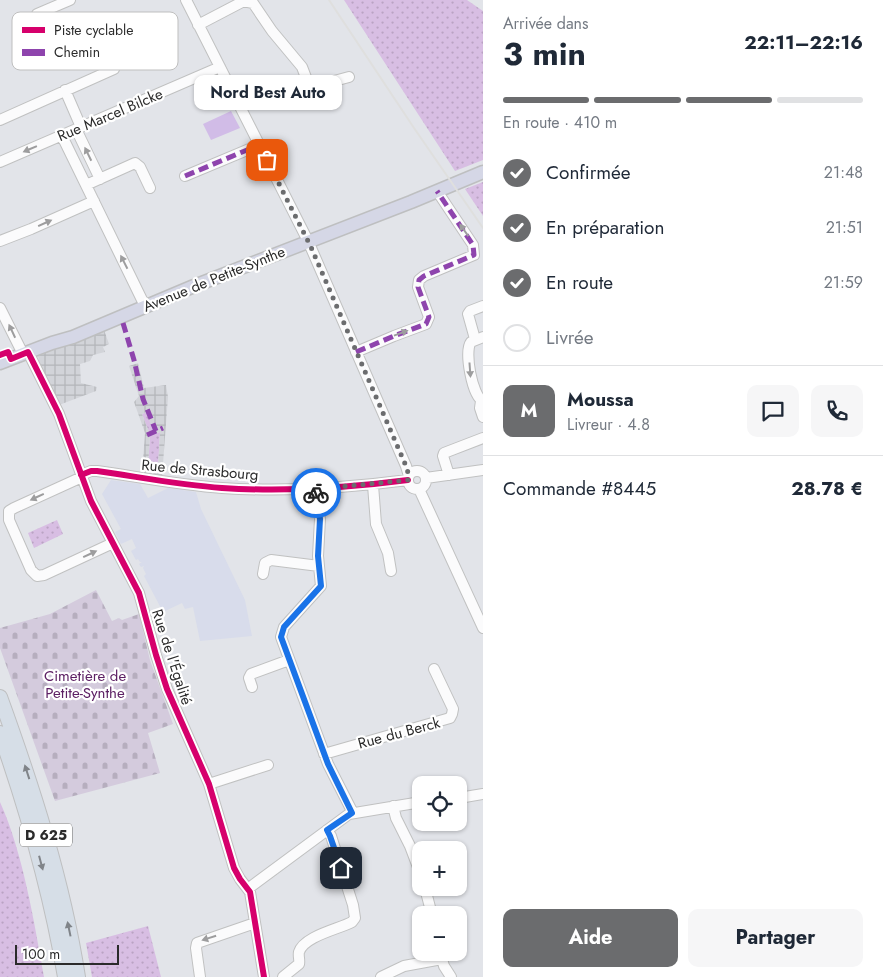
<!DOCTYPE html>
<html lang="fr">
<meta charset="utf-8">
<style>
:root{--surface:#fff;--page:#f6f6f7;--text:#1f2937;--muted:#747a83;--line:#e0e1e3;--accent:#6b6c6e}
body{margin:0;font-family:Jost,sans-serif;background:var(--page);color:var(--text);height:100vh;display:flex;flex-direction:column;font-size:19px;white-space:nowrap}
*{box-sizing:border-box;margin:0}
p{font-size:16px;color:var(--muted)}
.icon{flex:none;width:28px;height:28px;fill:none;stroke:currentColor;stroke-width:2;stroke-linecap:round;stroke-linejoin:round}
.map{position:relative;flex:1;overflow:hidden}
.side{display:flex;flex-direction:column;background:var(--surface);width:400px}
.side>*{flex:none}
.tools{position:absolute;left:412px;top:776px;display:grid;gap:10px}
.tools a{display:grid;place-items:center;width:55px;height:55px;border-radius:10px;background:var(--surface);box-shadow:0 1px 4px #0004;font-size:25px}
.scale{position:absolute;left:15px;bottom:12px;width:104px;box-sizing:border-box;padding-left:5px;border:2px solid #2b2b2b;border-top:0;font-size:14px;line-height:18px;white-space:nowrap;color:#2b2b2b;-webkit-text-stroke:4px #fff;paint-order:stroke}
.pin{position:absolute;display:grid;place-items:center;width:42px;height:42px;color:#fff;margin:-21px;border-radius:10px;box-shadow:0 2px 8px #0006}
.courier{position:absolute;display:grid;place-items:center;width:50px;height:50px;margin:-25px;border:4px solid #1a73e8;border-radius:50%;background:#fff;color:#222;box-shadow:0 1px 6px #0007}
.bubble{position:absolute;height:35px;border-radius:10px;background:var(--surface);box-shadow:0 1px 4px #0004;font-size:16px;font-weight:700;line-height:35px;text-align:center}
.headline em{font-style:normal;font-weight:700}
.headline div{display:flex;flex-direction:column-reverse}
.headline{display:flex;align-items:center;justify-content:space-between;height:85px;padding:0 20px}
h1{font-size:32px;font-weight:700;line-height:38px}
.bar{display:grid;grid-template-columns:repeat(4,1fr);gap:8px 5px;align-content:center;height:60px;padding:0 20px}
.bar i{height:6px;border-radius:4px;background:var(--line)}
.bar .current{background:var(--accent)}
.bar p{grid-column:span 4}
.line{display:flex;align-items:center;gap:12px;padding:0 20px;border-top:1px solid var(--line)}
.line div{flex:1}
.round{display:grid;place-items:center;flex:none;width:52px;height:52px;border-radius:10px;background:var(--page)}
ol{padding:0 20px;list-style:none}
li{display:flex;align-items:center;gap:15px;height:55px}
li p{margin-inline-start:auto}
li .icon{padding:5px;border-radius:50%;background:var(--accent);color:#fff;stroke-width:4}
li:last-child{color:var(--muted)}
li i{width:28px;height:28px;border:2px solid var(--line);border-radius:50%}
.primary-button{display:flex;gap:10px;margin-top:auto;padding:10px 20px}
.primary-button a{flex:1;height:58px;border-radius:10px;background:var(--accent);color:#fff;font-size:20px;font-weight:700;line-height:58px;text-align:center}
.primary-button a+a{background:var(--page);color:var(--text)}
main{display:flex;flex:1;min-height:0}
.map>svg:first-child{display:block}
</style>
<main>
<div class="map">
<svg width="483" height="977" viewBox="0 0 483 977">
<defs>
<pattern id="grass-dots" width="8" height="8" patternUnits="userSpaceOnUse" patternTransform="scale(1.25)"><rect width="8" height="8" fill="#d8bee3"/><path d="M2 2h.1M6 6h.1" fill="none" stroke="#baa3c3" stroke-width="1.8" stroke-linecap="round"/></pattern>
<pattern id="cemetery-stones" width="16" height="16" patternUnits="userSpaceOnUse" patternTransform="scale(1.25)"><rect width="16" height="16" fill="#d4cbdd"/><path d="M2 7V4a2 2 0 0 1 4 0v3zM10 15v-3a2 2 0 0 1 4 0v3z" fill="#b6aebe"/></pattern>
<pattern id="plaza-grid" width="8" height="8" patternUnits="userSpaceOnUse" patternTransform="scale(1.25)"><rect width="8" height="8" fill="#d2d4d9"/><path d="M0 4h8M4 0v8" fill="none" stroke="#b4b6ba"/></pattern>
</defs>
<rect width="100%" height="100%" fill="#e2e4e9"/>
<!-- education -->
<path fill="#d8dceb" d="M111,480L140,484L148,498L168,488L196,492L201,509L245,600L252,636L200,641L193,607L185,609L182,603L163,612L144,576L146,574L143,568L144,566L141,567L139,564L142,562H140L138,559L136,560L131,551L136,548L132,539L121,544L115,532L121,529L102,494Z"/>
<!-- grass -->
<path fill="url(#grass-dots)" d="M344,0H467L483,11V160L455,171Z
M483,182V216L465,189Z
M147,412L154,431L149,432L142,414Z
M160,432L158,468L148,467L150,436Z
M57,520L63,534L34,548L28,533Z
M0,802C23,853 34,921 44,977H0Z
M148,926L161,977H92L86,943Z"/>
<!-- cemetery -->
<path fill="url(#cemetery-stones)" d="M96,590L112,621L119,618L122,620L139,614L150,660L173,724L148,733L160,773L55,801L0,648V628L50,614Z"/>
<!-- pitch -->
<path fill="#d1bce7" d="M231,111L240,128L211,140L203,124Z"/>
<!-- plaza -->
<path fill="url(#plaza-grid)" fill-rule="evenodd" d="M103,327L109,344L103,347L105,352L93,355L90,361L80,364L81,383L97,387L96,391L59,405L39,361L38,356Z
M138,363L144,388L166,385L168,397L162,477L142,474L145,433L134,402L139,396L129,366ZM146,412L153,430L149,432L142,414ZM160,432L158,467H148L150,436Z"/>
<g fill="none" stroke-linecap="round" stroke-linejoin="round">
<!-- minor casing -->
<g stroke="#c0c1c1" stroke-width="12">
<path id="minor" d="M186,0L308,241L406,466L409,476
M37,14L70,0
M198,25L242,2H248L253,3L272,31L302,67L310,88
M65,90L81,127
M239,105L266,93L297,91L349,77
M0,120L114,69
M76,129L100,179
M62,136L145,306
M0,162L220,67
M185,176L259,145
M86,185L135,163L140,167L150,188
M0,241L31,229L94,201
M0,308L23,354
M483,337L471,342C464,351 472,396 483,401
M475,339L468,314L470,311L483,306
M28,352L59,414L91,501L139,593L156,655L167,689L209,784L234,868L240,879L250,892L264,977
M356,352L394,336L426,324L429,317L418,287L419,280L424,276L474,255L473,245L437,191
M481,401L480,408L483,417
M408 480a9 9 0 1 1 18 0a9 9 0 1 1-18 0Z
M81,475L91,471H97C139,477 180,485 222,488C284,492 347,488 408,480
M449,475L443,456L444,453L483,438
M82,477L14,508L9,511V520L31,570L37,576L44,575L113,543
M426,478L483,470
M373,485L376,524L388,553L391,571
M316,489L320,519L318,556L321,586L284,627L281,637L328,764L353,813
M419,489L483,628
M263,574L265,563L271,560L319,566
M252,687L249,678L251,674L289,660
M324,754L450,718L452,714L453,709L434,669
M209,784L268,765
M459,798L483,794
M393,806L396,818L410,846L421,875
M249,888L349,814L421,802
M425,888L432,915
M440,952L444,966L451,977
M200,977L196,948L197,943L255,923
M283,977L299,964C300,960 298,956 299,952C304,936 339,929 352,922L355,918L353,905L331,836L327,830
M381,977L404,966L442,959"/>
</g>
<!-- major casing -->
<g stroke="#bebfc0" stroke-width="15">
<path id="major" d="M0,363L52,343L73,337L194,286L411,202L483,172"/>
</g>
<!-- highway casing -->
<g stroke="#bebfc0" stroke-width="16">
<path id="highway" d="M0,697C33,788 63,881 78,977
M0,733C28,813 51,894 65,977"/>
</g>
<!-- minor -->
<use href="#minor" stroke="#fbfbfc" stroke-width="10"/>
<!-- major -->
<use href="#major" stroke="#d5d7e6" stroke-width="12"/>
<!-- highway -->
<use href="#highway" stroke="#d6dee7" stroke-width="14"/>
<!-- rail -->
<path stroke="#dfdfde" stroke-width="2" d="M329,0L414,128L483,228"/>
<!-- quiet -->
<path stroke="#8e44ad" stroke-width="5" stroke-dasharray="10 5" stroke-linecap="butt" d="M185,176L259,145
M123,323L134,360L143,399L156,431
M356,352L394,336L426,324L429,317L418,287L419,280L424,276L474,255L473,245L437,191
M147,435L163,428"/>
<!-- cycleway casing -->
<g stroke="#fff" stroke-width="9">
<path id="cycleway" d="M0,355L8,352L11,359L28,352L59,414L91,501L139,593L156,655L167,689L209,784L234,868L240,879L250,892L264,977
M81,475L91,471H97C139,477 180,485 222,488C284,492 347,488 408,480"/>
</g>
<!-- cycleway -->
<use href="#cycleway" stroke="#d6006c" stroke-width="6"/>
</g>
<!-- one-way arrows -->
<defs><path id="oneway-solid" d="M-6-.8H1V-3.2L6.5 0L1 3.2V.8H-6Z" transform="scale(1.25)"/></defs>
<g fill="#9d9d9e">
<use href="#oneway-solid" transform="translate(30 149) rotate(157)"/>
<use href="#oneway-solid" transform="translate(88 154) rotate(-116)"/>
<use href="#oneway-solid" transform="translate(45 223) rotate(-24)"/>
<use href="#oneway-solid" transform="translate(464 230) rotate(-125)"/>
<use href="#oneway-solid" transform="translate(124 262) rotate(-117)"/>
<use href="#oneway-solid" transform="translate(12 331) rotate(-115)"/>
<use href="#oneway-solid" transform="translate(401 333) rotate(-20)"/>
<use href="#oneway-solid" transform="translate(470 370) rotate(86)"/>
<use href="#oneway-solid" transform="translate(37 497) rotate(155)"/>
<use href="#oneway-solid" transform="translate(90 554) rotate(-25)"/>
<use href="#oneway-solid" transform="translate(209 938) rotate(162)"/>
</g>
<g fill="#808489">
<use href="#oneway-solid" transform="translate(27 772) rotate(-108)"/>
<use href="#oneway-solid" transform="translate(41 863) rotate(75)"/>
<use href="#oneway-solid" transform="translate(69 929) rotate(-102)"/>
</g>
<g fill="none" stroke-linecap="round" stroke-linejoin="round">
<!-- done -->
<path stroke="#6b6c6e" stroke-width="5" stroke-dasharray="0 9" d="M267,160L311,247L406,466L409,476L408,480L316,489V493"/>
<!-- route -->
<path stroke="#1a73e8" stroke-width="6" d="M316,493L320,519L318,556L321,586L284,627L281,637L328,764L352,813L327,830L330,836L341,868"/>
</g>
<g text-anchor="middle" stroke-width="4.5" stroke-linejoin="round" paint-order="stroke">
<!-- shield labels -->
<rect fill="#fff" stroke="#6b6b6b" stroke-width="1" x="20" y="823.5" width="52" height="23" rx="4"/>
<g font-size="14" font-weight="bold" fill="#2b2b2b">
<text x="46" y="840">D 625</text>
</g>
<!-- street labels -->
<g font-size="15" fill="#2b2b2b" stroke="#fff">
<text transform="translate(110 115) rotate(-23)" y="5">Rue Marcel Bilcke</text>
<text transform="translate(214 279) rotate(-22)" y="5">Avenue de Petite-Synthe</text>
<text transform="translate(200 470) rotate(5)" y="5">Rue de Strasbourg</text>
<text transform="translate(172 657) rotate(72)" y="5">Rue de l'Égalité</text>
<text transform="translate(399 733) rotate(-15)" y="5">Rue du Berck</text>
</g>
<!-- park labels -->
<g font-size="15" fill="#5d2064" stroke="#fff">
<text x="85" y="681">Cimetière de<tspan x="85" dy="17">Petite-Synthe</tspan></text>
</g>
</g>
<!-- legend -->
<rect x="12" y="12" width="166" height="58" rx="8" fill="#fff" stroke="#bfbfbf" stroke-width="1"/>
<rect x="22" y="27" width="23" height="6" fill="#d6006c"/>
<rect x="22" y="49" width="23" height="7" fill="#8e44ad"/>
<g font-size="14" fill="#2b2b2b">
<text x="54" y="35">Piste cyclable</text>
<text x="54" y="57">Chemin</text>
</g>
</svg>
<div class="tools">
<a><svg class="icon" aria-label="locate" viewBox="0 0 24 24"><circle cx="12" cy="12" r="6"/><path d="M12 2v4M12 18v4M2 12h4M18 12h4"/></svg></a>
<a>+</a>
<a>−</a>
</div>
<div class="scale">100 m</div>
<div class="pin" style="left:267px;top:160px;background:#ea580c"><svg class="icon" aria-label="bag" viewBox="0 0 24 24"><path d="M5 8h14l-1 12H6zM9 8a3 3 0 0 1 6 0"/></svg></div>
<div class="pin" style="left:341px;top:868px;background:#1f2937"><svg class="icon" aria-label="home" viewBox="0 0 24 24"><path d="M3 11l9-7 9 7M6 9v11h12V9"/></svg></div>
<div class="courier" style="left:316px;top:493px"><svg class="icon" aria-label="bike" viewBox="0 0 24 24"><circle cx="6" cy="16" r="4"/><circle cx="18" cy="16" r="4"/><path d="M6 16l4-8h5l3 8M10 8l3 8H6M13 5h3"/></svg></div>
<div class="bubble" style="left:194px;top:75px;width:148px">Nord Best Auto</div>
</div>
<section class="side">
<div class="headline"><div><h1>3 min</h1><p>Arrivée dans</p></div><em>22:11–22:16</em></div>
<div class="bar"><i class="current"></i><i class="current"></i><i class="current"></i><i></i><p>En route · 410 m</p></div>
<ol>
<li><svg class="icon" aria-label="check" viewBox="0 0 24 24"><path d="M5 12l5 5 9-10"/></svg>Confirmée<p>21:48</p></li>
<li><svg class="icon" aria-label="check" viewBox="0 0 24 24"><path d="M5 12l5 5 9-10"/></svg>En préparation<p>21:51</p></li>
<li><svg class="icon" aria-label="check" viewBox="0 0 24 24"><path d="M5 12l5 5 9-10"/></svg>En route<p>21:59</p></li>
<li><i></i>Livrée</li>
</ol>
<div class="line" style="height:90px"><b class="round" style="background:var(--accent);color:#fff">M</b><div><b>Moussa</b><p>Livreur · 4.8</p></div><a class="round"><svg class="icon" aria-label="chat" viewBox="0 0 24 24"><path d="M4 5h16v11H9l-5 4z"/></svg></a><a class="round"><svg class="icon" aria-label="phone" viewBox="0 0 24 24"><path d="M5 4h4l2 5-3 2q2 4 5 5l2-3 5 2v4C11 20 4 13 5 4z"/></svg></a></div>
<div class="line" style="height:65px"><div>Commande #8445</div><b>28.78 €</b></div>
<div class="primary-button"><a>Aide</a><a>Partager</a></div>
</section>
</main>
